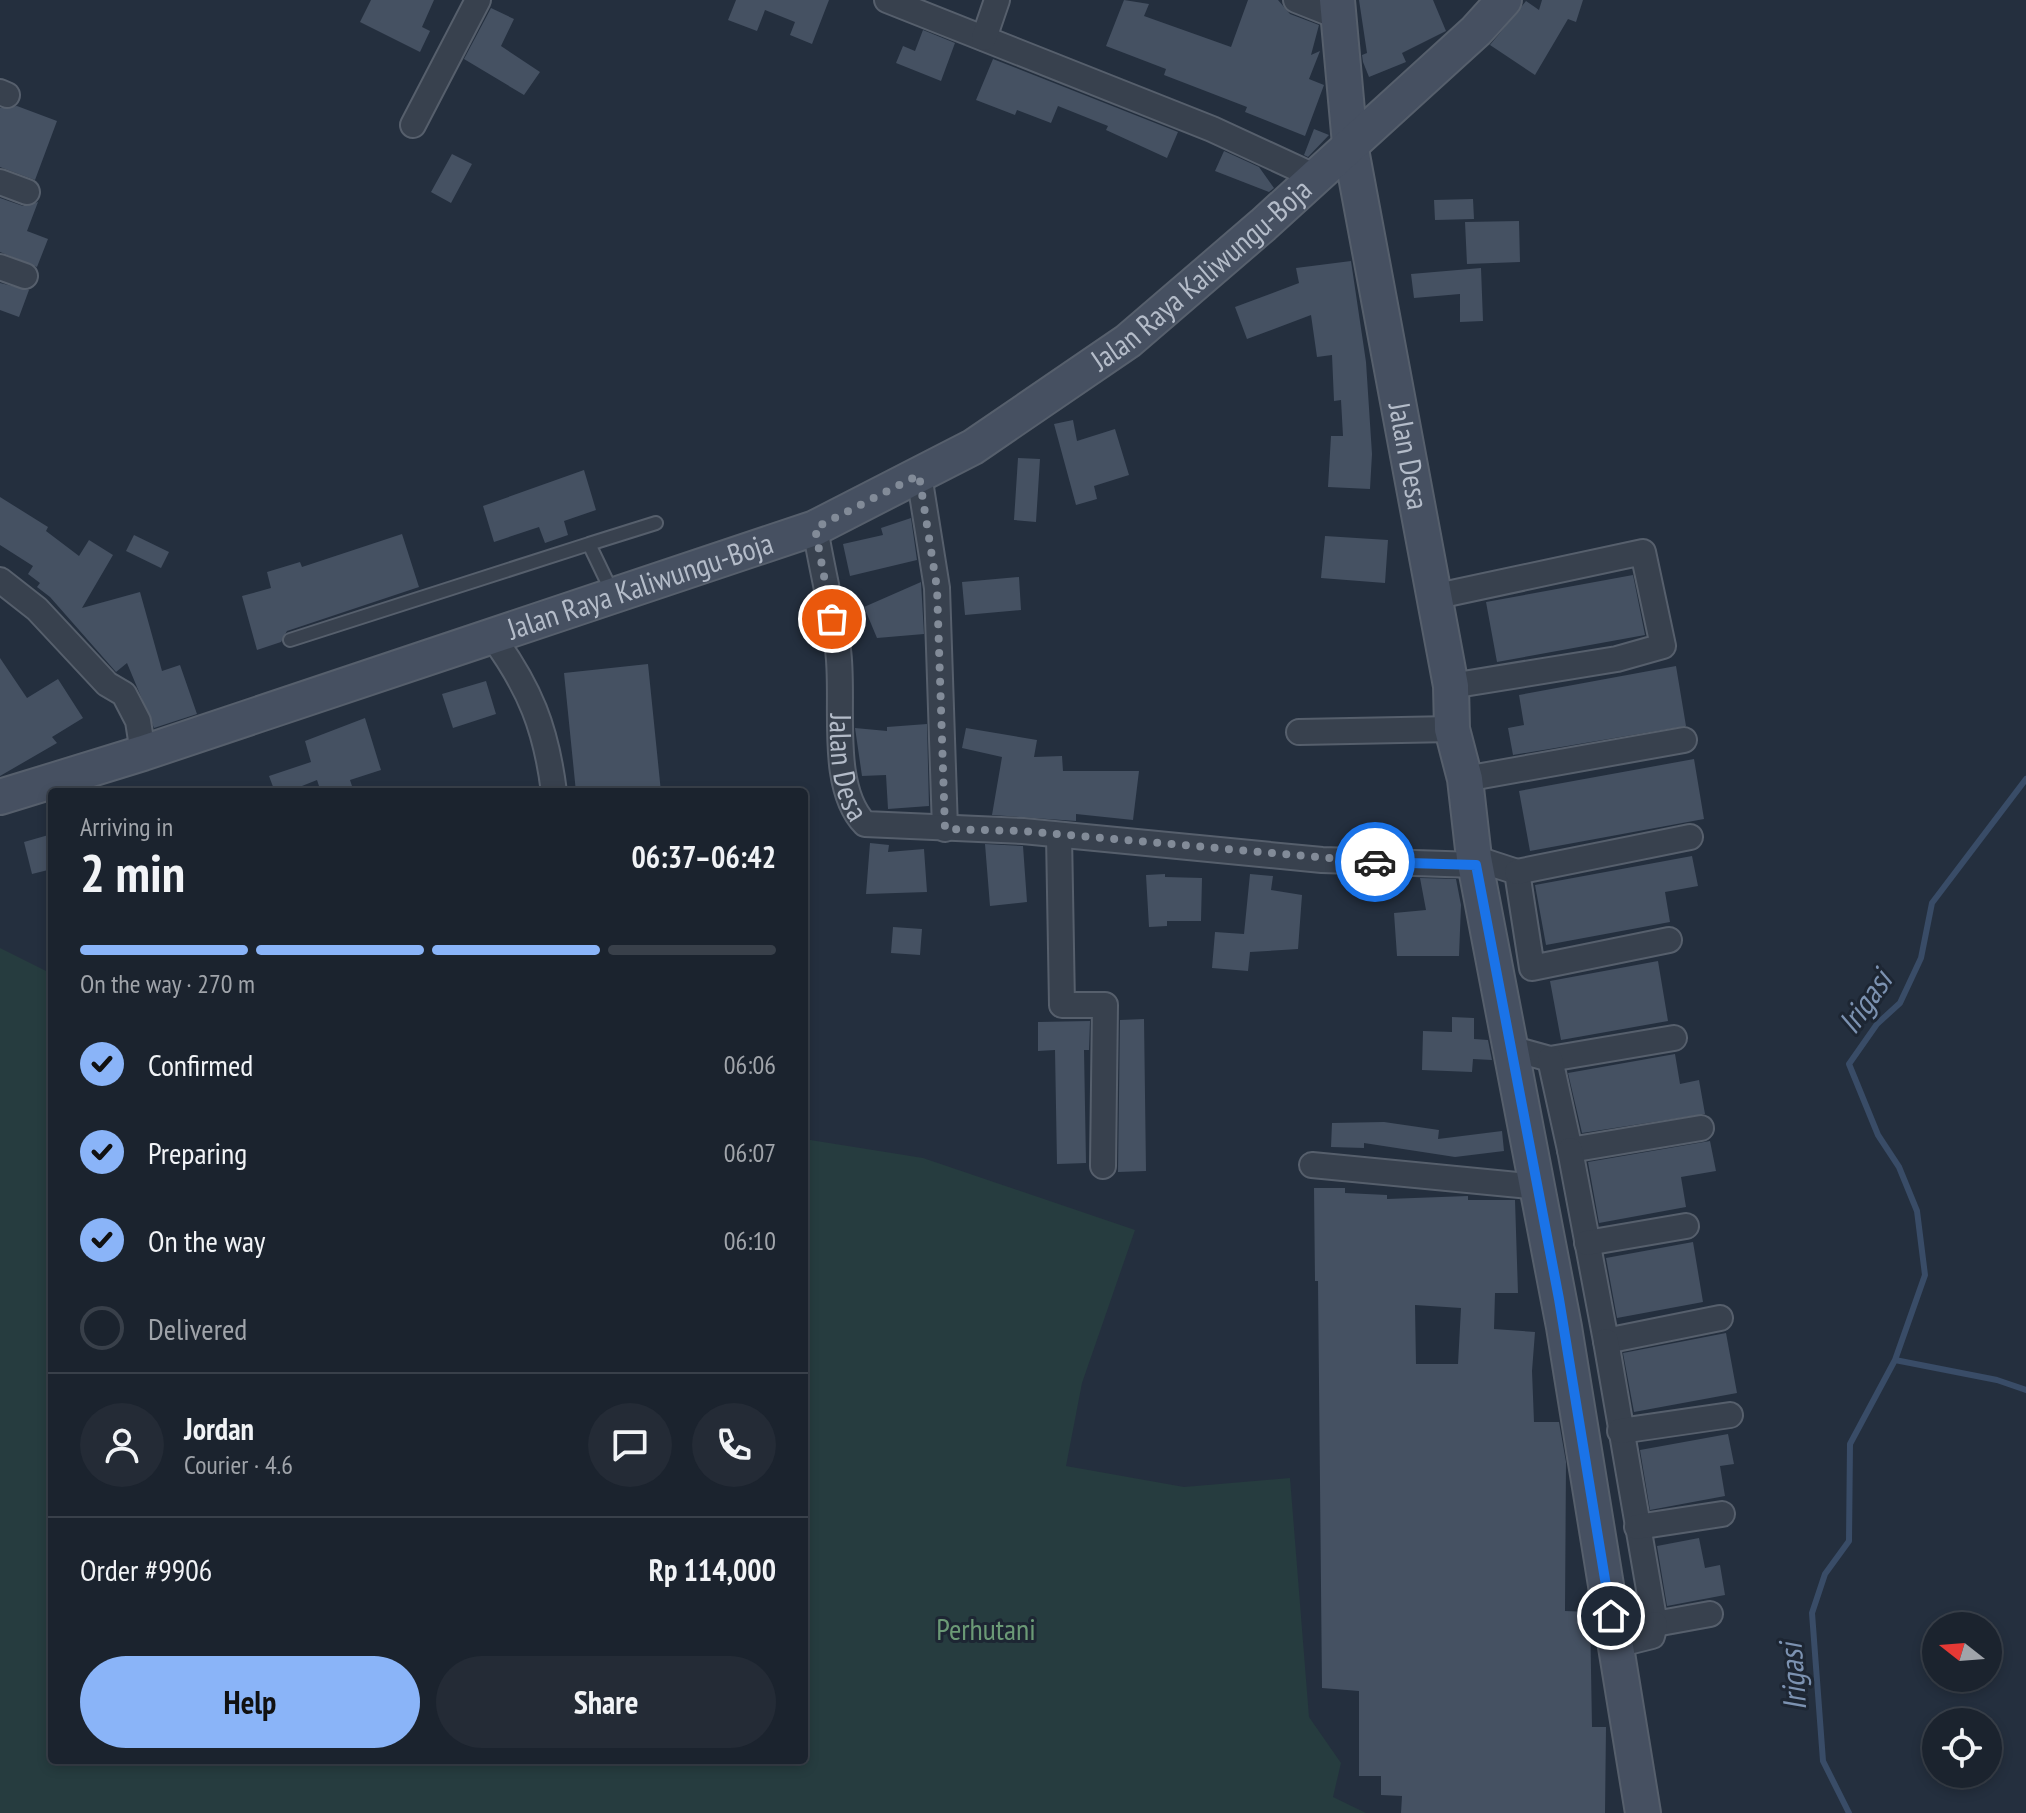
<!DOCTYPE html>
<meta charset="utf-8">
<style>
:root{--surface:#1b232e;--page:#242b36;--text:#f1f3f6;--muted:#a0a4aa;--line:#39404a;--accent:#8ab4f8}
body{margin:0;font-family:"PT Sans Narrow",sans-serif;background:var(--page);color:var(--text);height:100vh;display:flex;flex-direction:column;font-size:30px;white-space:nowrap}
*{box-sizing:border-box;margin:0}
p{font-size:26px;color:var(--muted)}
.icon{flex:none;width:44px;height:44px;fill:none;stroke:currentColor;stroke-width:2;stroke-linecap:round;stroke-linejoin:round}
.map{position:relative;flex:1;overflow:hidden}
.details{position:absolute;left:48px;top:788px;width:760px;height:976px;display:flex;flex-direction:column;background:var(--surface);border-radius:8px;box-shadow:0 4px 12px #0003,0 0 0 2px var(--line)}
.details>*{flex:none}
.needle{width:52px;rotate:287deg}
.buttons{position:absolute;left:1922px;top:1612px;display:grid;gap:16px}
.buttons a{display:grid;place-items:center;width:80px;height:80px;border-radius:50%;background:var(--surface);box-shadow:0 4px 12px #0003,0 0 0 2px var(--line);font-size:40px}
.pin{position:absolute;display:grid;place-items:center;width:68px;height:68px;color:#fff;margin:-34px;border:4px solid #fff;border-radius:50%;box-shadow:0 2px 8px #0007}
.courier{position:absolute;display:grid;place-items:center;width:80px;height:80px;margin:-40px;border:6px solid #1a73e8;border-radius:50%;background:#fff;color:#222;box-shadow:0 2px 10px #0007}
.overview em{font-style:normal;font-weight:700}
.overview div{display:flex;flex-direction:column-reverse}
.overview{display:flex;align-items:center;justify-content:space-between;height:136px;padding:0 32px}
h1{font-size:52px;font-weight:700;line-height:60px}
.bar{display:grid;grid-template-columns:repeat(4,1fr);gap:12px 8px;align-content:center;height:96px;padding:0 32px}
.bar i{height:10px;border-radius:6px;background:var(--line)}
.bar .current{background:var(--accent)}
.bar p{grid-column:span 4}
.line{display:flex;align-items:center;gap:20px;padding:0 32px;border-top:2px solid var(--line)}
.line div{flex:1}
.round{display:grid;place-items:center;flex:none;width:84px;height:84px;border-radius:42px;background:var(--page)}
ol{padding:0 32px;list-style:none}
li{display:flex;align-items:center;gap:24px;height:88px}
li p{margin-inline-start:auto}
li .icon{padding:8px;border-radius:50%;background:var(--accent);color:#111;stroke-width:4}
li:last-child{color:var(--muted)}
li i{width:44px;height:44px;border:4px solid var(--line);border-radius:50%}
.primary-button{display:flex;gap:16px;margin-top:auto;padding:16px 32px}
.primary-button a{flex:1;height:92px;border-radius:48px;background:var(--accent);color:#111;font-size:32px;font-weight:700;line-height:92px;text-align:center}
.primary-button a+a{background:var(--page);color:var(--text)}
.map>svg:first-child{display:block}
</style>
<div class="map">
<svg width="2026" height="1813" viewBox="0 0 2026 1813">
<rect width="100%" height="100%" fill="#242f3e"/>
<!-- green -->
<path fill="#263c3f" d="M0,948L52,974V1760H804V1139L923,1158L1135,1230L1082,1383L1066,1466L1184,1487L1290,1478L1309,1717L1341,1763L1333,1797L1366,1813H0Z"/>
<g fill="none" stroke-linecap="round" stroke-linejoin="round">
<!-- stream -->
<path stroke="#394c67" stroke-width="6" d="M1895,1360L1997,1380L2026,1390
M1849,1813L1823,1761L1812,1613L1825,1574L1849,1541L1850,1444L1895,1360L1925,1275L1917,1211L1899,1167L1878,1135L1849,1064L1877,1024L1900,1003L1921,958L1932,903L2026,779"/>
</g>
<!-- building -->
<path fill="#455162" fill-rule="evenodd" d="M371,0H434L422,27L430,31L420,52L360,22Z
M736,0H829L812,44L790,35L795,22L765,10L757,31L728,20Z
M1124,0L1149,4L1144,16L1231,47L1248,0H1278L1290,14L1319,25L1311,55L1320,51L1309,79L1324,85L1305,136L1245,112L1247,107L1164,75L1166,69L1106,46Z
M1359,0H1433L1446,31L1402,53L1406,62L1369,77L1363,62L1362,55L1367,53Z
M1542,0H1583L1576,22L1568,19L1535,75L1490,45L1526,1L1539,10Z
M491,8L514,19L501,46L540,72L524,95L464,59Z
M923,30L955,43L941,81L896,63L903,46L915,51Z
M993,59L1178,132L1167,158L1106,130L1108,126L1058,106L1051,123L1017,110L1015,115L976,100Z
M17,106L57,121L35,180L0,167V108Z
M1314,129L1329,135L1308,157L1304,155Z
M1224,151L1259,167L1274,188L1269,192L1215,171Z
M452,154L472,164L451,203L431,192Z
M0,198L23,206L38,202L27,231L48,239L37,267L0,252Z
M1473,199L1474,219L1435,220L1434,200Z
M1519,221L1520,262L1467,264L1465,222Z
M1351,261L1366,362L1372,454L1370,489L1328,487L1331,436H1343L1341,400L1334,401L1332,355L1317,357L1311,315L1247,339L1235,307L1299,283L1296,268Z
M1481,268L1483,321L1460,322V294L1414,298L1411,274Z
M0,283L29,290L19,317L0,310Z
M1073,420L1077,441L1115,429L1129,475L1094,486L1097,499L1076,505L1054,424Z
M1018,458L1040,459L1036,522L1014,520Z
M584,470L596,510L564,521L568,535L545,543L539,527L494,542L483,506Z
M0,497L48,527L46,531L79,556L89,540L113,555L82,608L140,592L162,671L180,665L197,714L154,728L127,663L116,672L50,597L37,587L40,583L28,574L33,566L0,545Z
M911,518L917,560L850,576L843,544L883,535L881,528Z
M402,534L419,587L287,631L281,642L257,650L242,596L271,588L267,572L300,562L302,567Z
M134,535L169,552L161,568L126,551Z
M1325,536L1388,540L1385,583L1321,578Z
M1633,575L1645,635L1497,662L1486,602Z
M1019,577L1021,610L965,615L962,582Z
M921,582L924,634L877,638L864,607Z
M0,658L27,698L58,679L83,718L52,737L57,743L0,776Z
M648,664L661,792H576L564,673Z
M1676,666L1686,726L1513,755L1508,728L1524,725L1519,695Z
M486,681L496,714L453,728L442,694Z
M365,718L381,770L350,780L354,792H321L317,780L287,792H275L269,776L311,762L305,741Z
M927,724L929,806L888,809L886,775L862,776L855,728L887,731V727Z
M966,728L1037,740L1034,757L1062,756L1063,771H1139L1133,820L1076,814V821L992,815L1002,757L962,748Z
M1694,759L1704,819L1530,851L1519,791Z
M52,834V869L32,874L24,842Z
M870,843L889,845L888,852L924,849L927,892L866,894Z
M985,844L1023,846L1027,902L990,906Z
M1692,856L1698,886L1665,892L1670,922L1546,945L1535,885Z
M1165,874V877L1202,878L1201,921H1167V926L1149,927L1146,875Z
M1250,874L1273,876L1271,890L1302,895L1298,949L1250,952L1248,971L1212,968L1215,932L1244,934Z
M1420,878L1456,879L1461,905L1459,956H1397L1394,913L1426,910Z
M893,927L922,929L920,955L891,953Z
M1658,961L1668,1021L1561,1040L1550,981Z
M1452,1017L1474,1018V1039L1488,1040L1492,1060L1473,1059L1472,1072L1422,1070L1423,1031L1452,1032Z
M1144,1019L1146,1171L1118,1172L1120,1020Z
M1090,1021L1089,1050H1084L1086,1163L1057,1164L1055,1050L1038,1051V1022Z
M1675,1054L1680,1084L1699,1080L1705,1114L1582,1133L1568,1073Z
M1384,1122L1439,1130L1438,1139L1502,1131L1504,1151L1455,1157L1364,1143V1148L1331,1147L1332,1123Z
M1710,1141L1716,1171L1681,1177L1686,1207L1599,1223L1588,1162Z
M1314,1188H1345V1193L1387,1195V1199L1468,1196V1200H1515L1518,1293H1495L1494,1329L1535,1332L1532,1371L1534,1422H1559L1566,1462L1565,1611L1590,1612L1592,1727H1606L1605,1813H1401L1402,1796L1381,1795V1776H1359V1691L1322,1688L1318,1281H1315ZM1415,1305L1461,1308L1458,1364H1416Z
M1693,1242L1703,1302L1617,1318L1606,1258Z
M1726,1333L1737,1393L1634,1412L1623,1353Z
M1728,1434L1734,1464L1720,1466L1725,1496L1650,1510L1640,1450Z
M1699,1538L1705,1568L1720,1565L1725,1595L1667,1606L1657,1546Z"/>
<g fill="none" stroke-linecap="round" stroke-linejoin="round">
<!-- lane casing -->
<g stroke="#565f6c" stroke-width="16">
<path id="lane" d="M589,544L656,523
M290,640L589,544L612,592"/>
</g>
<!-- street casing -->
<g stroke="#565f6c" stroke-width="28">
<g id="street">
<path d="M887,0L1212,129L1316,177"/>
<path d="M1296,0L1339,17"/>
<path d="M984,38L997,0"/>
<path d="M0,92L7,95"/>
<path d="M413,125L478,0"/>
<path d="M0,182L27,192"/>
<path d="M0,267L25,276"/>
<path d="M919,475L937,588L945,829"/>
<path id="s1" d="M815,528C822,569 832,609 838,650C845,700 828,786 865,824L1023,831L1322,860L1476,865"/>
<path d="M0,580L37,609L107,684L124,694L138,721L143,753"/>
<path d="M1433,597L1643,552L1663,646L1617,659L1451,686"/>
<path d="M492,636C530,688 546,728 554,792"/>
<path d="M1299,732L1452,729"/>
<path d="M1465,779L1684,740"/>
<path d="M1059,835L1062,1005H1105L1103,1166"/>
<path d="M1474,858L1517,872L1532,968L1669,940"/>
<path d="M1517,872L1690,837"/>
<path d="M1510,1048L1550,1059L1674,1038"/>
<path d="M1550,1059L1570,1150L1701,1128"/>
<path d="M1570,1150L1606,1341L1720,1318"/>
<path d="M1312,1165L1539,1187"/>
<path d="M1587,1243L1686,1226"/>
<path d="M1606,1341L1655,1624L1710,1614"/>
<path d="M1620,1431L1730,1415"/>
<path d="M1637,1527L1722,1514"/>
<path d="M1616,1645L1652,1636L1655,1624"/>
</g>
</g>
<!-- secondary casing -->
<g stroke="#565f6c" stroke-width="38">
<g id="secondary">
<path id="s2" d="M1337,0L1350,144L1451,686L1452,729L1465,779L1474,858L1564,1327L1643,1813"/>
<path id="s3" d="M0,797L143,753L815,528L973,447L1128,341L1263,225L1476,31L1504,0"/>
</g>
</g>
<!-- lane -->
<use href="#lane" stroke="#38414e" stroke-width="12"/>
<!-- street -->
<use href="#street" stroke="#38414e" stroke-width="24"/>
<!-- secondary -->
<use href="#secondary" stroke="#465061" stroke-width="34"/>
</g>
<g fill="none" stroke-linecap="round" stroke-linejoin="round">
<!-- done -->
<path stroke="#828b98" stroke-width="8" stroke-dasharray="0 14.4" d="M832,619L815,528L919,475L937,588L945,829L1023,831L1375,862"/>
<!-- route -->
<path stroke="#1a73e8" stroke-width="10" d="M1375,862L1476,865L1559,1299L1611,1616"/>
</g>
<g text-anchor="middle" stroke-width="6" stroke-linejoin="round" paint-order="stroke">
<!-- street labels -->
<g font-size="30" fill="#b4bcc9" stroke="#1d2633">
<text dy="10" stroke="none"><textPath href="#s3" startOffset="1322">Jalan Raya Kaliwungu-Boja</textPath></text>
<text dy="10" stroke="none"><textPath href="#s2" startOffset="462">Jalan Desa</textPath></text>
<text dy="10" stroke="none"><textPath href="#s3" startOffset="674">Jalan Raya Kaliwungu-Boja</textPath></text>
<text dy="10" stroke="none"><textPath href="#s1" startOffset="242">Jalan Desa</textPath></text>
</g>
<!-- park labels -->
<g font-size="30" fill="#6b9a76" stroke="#1d2633">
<text x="986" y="1640">Perhutani</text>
</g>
<!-- water labels -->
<g font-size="32" font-style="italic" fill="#7c92b1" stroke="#1d2633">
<text transform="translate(1865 1002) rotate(-55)" y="11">Irigasi</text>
<text transform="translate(1793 1677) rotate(-94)" y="11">Irigasi</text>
</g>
</g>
</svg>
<div class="buttons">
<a><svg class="needle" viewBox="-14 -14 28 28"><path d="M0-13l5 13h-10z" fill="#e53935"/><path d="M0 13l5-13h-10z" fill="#a0a4aa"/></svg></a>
<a><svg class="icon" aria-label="locate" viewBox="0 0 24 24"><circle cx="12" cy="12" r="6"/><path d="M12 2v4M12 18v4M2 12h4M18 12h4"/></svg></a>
</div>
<div class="pin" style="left:832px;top:619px;background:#ea580c"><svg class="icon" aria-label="bag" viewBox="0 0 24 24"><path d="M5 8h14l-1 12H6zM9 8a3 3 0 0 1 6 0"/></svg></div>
<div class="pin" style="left:1611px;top:1616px;background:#1f2937"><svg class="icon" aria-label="home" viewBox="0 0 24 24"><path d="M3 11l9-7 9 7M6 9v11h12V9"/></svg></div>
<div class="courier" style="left:1375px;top:862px"><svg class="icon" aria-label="car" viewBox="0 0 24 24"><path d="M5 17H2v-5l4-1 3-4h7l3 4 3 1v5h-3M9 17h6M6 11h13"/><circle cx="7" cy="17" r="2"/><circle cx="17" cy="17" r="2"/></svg></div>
<section class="details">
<div class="overview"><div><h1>2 min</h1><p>Arriving in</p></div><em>06:37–06:42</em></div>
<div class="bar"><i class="current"></i><i class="current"></i><i class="current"></i><i></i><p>On the way · 270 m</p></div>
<ol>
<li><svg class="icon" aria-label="check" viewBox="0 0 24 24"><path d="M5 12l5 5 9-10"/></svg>Confirmed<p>06:06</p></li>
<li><svg class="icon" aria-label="check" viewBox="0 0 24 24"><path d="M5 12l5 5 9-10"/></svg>Preparing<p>06:07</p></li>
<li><svg class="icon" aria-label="check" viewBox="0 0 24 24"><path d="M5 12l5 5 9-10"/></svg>On the way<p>06:10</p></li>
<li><i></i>Delivered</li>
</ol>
<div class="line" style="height:144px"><a class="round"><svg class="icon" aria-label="person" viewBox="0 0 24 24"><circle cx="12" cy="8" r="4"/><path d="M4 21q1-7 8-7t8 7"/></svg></a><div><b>Jordan</b><p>Courier · 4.6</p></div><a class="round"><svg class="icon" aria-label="chat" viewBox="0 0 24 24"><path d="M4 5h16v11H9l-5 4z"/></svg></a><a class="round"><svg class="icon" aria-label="phone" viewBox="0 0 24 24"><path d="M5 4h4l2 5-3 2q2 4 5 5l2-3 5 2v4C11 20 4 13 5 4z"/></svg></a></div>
<div class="line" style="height:104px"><div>Order #9906</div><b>Rp 114,000</b></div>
<div class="primary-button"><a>Help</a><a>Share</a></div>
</section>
</div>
